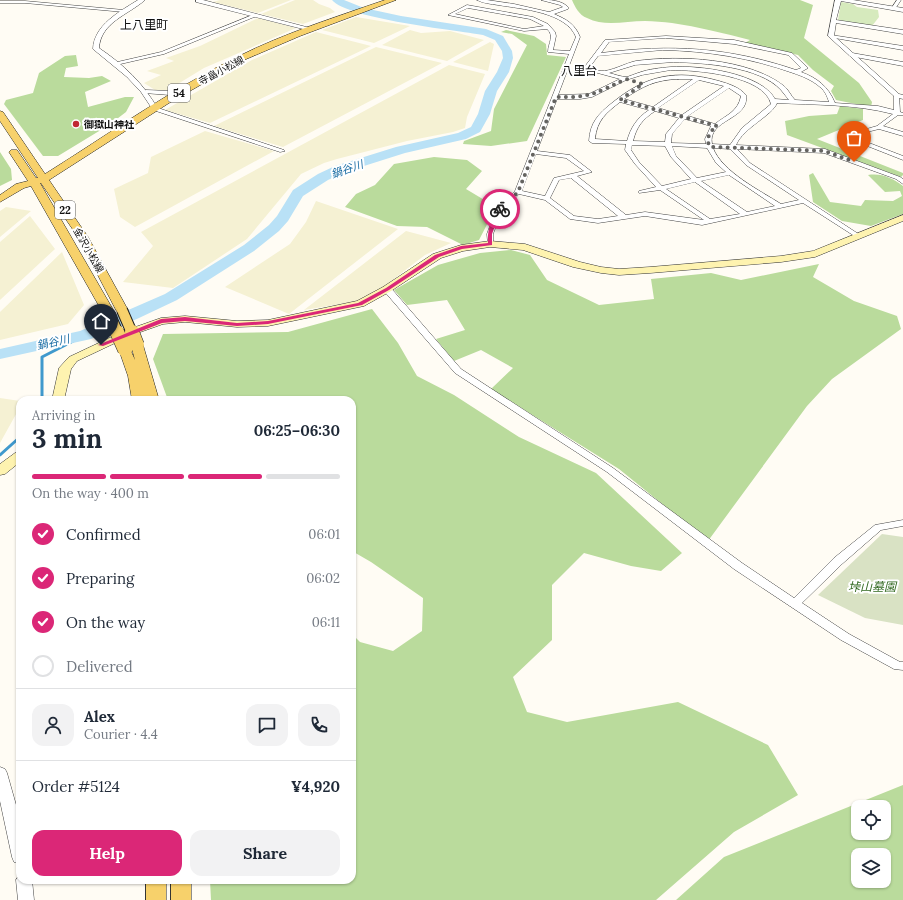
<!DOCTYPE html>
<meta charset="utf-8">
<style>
:root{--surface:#fff;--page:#f2f2f3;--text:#1f2937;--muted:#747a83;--line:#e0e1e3;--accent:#db2777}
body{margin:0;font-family:Lora,"Noto Sans JP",serif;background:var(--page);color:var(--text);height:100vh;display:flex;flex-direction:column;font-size:15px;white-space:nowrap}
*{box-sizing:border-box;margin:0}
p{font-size:13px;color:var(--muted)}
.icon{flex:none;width:22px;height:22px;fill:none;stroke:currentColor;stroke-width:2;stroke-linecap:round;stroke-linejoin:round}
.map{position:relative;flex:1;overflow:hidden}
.details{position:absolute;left:16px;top:396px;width:340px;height:488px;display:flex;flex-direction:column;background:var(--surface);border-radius:12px;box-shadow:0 1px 3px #0004}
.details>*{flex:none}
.controls{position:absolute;left:851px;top:800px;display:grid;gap:8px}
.controls a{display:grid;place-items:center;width:40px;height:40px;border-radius:8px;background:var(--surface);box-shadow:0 1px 3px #0004;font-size:20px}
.pin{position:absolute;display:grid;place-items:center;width:34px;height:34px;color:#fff;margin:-41px -17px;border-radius:50% 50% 50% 0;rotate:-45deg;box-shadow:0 0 4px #0007}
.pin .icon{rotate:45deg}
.courier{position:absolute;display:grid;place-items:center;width:40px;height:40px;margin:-20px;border:3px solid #db2777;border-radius:50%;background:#fff;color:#222;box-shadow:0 1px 5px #0007}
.overview em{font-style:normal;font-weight:700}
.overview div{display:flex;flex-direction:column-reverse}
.overview{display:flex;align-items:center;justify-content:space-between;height:68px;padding:0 16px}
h1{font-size:26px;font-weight:700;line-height:30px}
.bar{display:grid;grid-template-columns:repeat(4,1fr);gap:6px 4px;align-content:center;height:48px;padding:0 16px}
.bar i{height:5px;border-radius:3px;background:var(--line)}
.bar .current{background:var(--accent)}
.bar p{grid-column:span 4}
.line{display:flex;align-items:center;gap:10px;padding:0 16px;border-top:1px solid var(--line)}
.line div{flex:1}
.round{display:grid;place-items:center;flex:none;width:42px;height:42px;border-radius:12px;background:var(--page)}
ol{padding:0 16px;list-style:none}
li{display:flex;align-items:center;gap:12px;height:44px}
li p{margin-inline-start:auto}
li .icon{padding:4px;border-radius:50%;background:var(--accent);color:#fff;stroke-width:4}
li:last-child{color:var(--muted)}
li i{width:22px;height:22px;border:2px solid var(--line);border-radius:50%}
.action{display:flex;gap:8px;margin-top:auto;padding:8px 16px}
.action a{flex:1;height:46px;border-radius:12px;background:var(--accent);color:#fff;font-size:16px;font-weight:700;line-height:46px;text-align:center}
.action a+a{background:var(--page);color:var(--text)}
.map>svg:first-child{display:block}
</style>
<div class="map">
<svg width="903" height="900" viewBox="0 0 903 900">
<rect width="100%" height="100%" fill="#fffcf4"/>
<!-- farmland -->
<path fill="#f5f1d3" d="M220,0H291L258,13L213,2Z
M295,0H313L319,4L330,8L335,12L303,24L261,14Z
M356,17L410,26L374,43L322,30Z
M258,18L296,28L204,68L168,90H155L144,83L161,75L147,71L174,61L166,58L200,46Z
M410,30L421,33L450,31L484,40L447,61L382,45Z
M316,32L371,46L210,123L165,110L252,60Z
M490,42L494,44L488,71L453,62Z
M376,47L442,63L283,147L214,126Z
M449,65L485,74L467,117L465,128L453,132L407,141L337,159L324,163L301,174L247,239L173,288L123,282L153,246L141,232Z
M205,131L274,151L135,227L120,217L114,189L148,173L151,157Z
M316,201L398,229L289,314L225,287L290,244L306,222Z
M6,207L31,211L0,237V211Z
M30,216L55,249L0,300V242Z
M406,231L451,243L425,255L382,288L359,301L304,310Z
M62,252L84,305L68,324L0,340V312Z
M0,398L20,401V407L0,443Z"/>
<!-- green -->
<path fill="#d6eabd" d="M841,2L853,4L857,7L878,10L879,17L872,26L838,20Z"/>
<!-- forest -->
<path fill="#badb9c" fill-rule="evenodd" d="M572,0H800L813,5L804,38L859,83L872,102L871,107L836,100L831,91L834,86L813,70L798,55L745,43L750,40C724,33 698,27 672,23C663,22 654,21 645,21C625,21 605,27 587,18C579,15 575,7 572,0Z
M506,30L534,36L546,44L547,55L566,57L527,141L491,146L463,144L464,141L491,131L494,109L527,45L512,34L501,32Z
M76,55L78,66L66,68L64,77L89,78L102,76L111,81L85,92L88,107L125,97H134L126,112L109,125L58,156H43L4,104L6,100L33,93L39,73L65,56Z
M840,106L863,109V120L817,139L903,173V175L901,177L787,135L785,121L809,116L837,114Z
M0,152L11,169L12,180L0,186Z
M434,157L467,160L482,171L466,189L496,207L479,240L463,245L427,227L397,226L345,207L356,194L375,185L394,164Z
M813,173L830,202L861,206L865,200L893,201L902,196L900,191L885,192L868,175C882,173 892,178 903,186V214L871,226L842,221L813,202L809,175Z
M511,250L530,255L547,280L599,305L654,299L651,279L711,273L741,280L819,264L813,277L854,301L897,316L901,329L832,379L807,406L708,541L619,469L491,389L513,368L481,350L454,361L436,339L465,330L447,300L407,305L394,290L438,265L480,253Z
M372,309L398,343L417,376L454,395L519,437L596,473L682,553L661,571L631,566L584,553L552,585V640L513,677L527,712L567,722L678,702L768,745L798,795L734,832L656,900H211L210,880H352V634L360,642L393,651L422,631L423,598L371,562L352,551V400H168L153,359L163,334L288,332Z
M903,785V900H676L724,857ZM858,807H884V833H858ZM858,855H884V881H858Z"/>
<!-- cemetery -->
<path fill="#d9e2c4" d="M882,534L903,537V625L865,618L818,595Z"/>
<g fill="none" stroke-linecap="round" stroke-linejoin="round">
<!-- stream -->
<path stroke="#4099cd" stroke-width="3" d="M42,400V357L85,335
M0,455L20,437"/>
<!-- river -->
<path fill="#b9e1f6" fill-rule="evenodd" d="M332,0H344L364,8L401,16L486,29L503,36L512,51L513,58L509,72L497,91L490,114L480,132L466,139L405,153L345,172L328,180L303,196L288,221L279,231L254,251L177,300L139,318L91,339L0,359V349L80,331L165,294L244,245L269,225L277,216L293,190L318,174L335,166L396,147L458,133L471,127L478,114L485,91L497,72L503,58L502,51L495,40L483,35C455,30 348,19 332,0Z"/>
<!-- minor casing -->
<g stroke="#434343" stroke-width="1">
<path id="minor" d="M477,0H487L514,4L549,12L563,7L560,5L541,0C550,0 561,0 568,7V9L554,14C566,19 575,24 580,37L558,95L589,94L620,79L583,69L605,40L666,36L734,40L792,53L808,68L801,72C817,78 828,86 835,103L878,106L894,110V96L899,95L900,112L903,113V115H898L883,126L903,132V136L879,129L851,136L903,156V160L842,136L877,126L893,114C855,104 815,105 777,103C772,116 744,127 736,145L825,149L900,177L903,179V184L896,179L824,153L737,149L750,163L860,235V237H856L803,203L702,225L645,216L598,223L570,219L545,200L519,194L501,213L493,234V244L490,246L488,245L487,234L495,212L515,191L569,54L548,52C548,43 555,36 547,29L524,31L448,15L467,5L533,17L548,24L555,32L556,36L553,50L570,51L576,37C566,12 522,9 498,5C491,4 482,3 477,0ZM468,8L530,19L544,26L524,29L455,14ZM666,38L734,44L788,55L801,68L796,70C728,47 671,44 601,53L609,42ZM663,50C708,51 751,58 793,73C802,76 812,80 820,87C825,91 827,96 829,102L795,100C791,96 788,89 784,86C748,58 679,55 636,61C626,63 610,72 601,71C597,71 593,69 589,68L598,56ZM674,62C704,63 759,66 781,90C784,93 786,97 789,100L775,99C761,73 699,65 671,67C660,68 649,69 638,73C634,74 631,76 627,77C621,77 614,74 609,73L635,65ZM671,70C696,70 764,75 771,104L742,128L730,145L712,144C707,119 750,120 746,95C739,87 729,84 719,81C676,69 646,75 612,103C598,114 590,123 589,141L592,143L626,144L625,150L635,164L656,187L639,191V193L660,190L704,220L645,212L626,215L577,176L592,172L570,155L537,151L557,99H580L592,97L626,80L642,75ZM678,79H693L653,107L624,99C643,86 655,80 678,79ZM699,80L724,86L682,115L658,108ZM729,88L741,96C738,112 726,115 715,124L688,116ZM620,102L649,110C637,118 631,127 627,141L595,139C597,120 606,113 620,102ZM655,111L679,118L666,134L665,142L633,141C637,126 642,120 655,111ZM685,119L711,126L705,139L706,144L671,143L672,134ZM632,145L665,146L671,157L691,179L662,186L639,162L631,150ZM672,146L707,148L716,163L726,172L697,178L676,156ZM713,148L730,149L746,165L799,200L781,204C761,191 722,172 713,148ZM536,154L566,158L584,171L554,178L545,196L522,191ZM729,175L775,206L747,212L701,181ZM571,178L618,216L598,219L574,216L550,198L559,180ZM695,182L740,214L710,219L666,189Z
M897,0H901L895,9H891Z
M0,1H25L124,10L126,11L124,12L25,3H0Z
M255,14L259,15L164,54L116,65L113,63L161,52Z
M831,35L903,46V50L829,37V36Z
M852,53L903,62V66L850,56L849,55Z
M146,90L170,91L173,93L170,95L144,93V91Z
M155,107L284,150L285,151L280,152L153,110L152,109Z
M384,287H390L461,369L613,468L742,563L794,598L834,558L875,525L903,520V526L881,530L842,564L802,603L849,634L900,662H903V670L894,669L841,640L734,569L607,472L455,373L384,291Z"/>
</g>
<!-- tertiary casing -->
<g stroke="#434343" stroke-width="1">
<path id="tertiary" d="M138,0H145C128,15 101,22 99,48C124,65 143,83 158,109L155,111L153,110L141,92L127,77L93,49C94,25 119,12 138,0Z
M196,0H203L314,29L311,31L196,2Z
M835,0H853L903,8V12L841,1L836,20L903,30V34L836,23L834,36L899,94L903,95V99L895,97L828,36Z
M0,767L5,769L7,773L20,819V864L14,862L12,857L0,801Z
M20,874V880H32L34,900H18L16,880Z"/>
</g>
<!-- secondary casing -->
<g stroke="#323232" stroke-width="1">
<path id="secondary" d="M903,215V221L815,257L781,262L650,273L619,275L601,273L573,267L523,250L490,247L463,251L441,258L391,291L364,306L268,326L237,327L185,322L163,324L132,335L77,361L71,369L64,400H52L59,368L69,357L124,331L161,318L185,316L237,321L268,320L357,301L383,287L433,254L461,245L490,241L525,244L580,262L601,267L619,269L650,267L781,256L813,251Z
M20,452V462L5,474L0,475V464L15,453Z"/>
</g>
<!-- primary casing -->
<g stroke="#212121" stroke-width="1">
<path id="primary" d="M385,0H396L300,36L244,60L169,103L49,180L88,237L128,310L126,313H118L116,310L78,237L41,183H40L115,313L113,316H105L103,313L31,186L24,188L0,202V195L16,184L28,181L9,152L11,150H17L36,178H38L0,121V111L3,112L45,174C109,134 170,90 237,57C285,33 336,17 385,0Z
M137,341L141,342L143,345L159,400H132L128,376L119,350L121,347H129L135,360L131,345L133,342Z
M146,880H166V900H146Z
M171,880H191V900H171Z"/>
</g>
<!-- minor -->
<use href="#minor" fill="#fff" fill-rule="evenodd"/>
<!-- tertiary -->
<use href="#tertiary" fill="#fff" fill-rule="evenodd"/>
<!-- secondary -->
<use href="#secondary" fill="#fef3b0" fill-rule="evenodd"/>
<!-- primary -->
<use href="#primary" fill="#f7d16b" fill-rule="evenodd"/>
<!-- primary-bridge-far1 casing -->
<g stroke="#212121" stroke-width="12" stroke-linecap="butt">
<path id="primary-bridge-far1" d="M122,310L132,333
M109,313L118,333"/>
</g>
<!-- primary-bridge casing -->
<g stroke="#212121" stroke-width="15" stroke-linecap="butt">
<path id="primary-bridge" d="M117,332L125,350
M132,332L137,345"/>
</g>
<!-- primary-bridge-far1 -->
<use href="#primary-bridge-far1" stroke="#f7d16b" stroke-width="10"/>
<!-- primary-bridge -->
<use href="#primary-bridge" stroke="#f7d16b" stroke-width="14"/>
</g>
<!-- route -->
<path fill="#db2777" d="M498,208L502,209L500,212L492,234V245L462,249L439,257L389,290L362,305L268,324L237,326L185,321L162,323L103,346L98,345L161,319L185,317L237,323L268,321L358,303L386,288L435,255L461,246L488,243C487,232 491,216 498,208Z"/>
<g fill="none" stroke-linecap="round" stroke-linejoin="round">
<!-- done -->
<path stroke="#646360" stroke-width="4" stroke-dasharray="0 7.2" d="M500,209L518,192L556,97C590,98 596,93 626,79L643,84L620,100L717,126C710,131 705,139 710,147L825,151L854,162"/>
</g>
<!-- markers -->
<circle fill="#c12733" stroke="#fff" stroke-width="1.5" cx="76" cy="124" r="4"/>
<g text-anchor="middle" stroke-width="4" stroke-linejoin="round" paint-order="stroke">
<!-- far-street labels -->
<g font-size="10" fill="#101010" stroke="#fff">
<text transform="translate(221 70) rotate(-28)" y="4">寺畠小松線</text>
<text transform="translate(89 250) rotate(60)" y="4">金沢小松線</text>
</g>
<!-- far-poi labels -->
<g font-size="10" font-weight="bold" fill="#101010" stroke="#fff" text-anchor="start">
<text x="84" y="128">御獄山神社</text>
</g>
<!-- shield labels -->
<g fill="#fff" stroke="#585858" stroke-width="1">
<rect x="168" y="84" width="22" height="18" rx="3"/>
<rect x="55" y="201" width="20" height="18" rx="3"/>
</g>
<g font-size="11" font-weight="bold" fill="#101010">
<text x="179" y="97">54</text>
<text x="65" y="214">22</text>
</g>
<!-- far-water labels -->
<g font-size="11" font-style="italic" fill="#186ba3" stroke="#fff">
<text transform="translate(347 169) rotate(-19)" y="4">鍋谷川</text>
<text transform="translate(53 342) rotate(-13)" y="4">鍋谷川</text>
</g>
<!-- far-quarter labels -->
<g font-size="12" fill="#101010" stroke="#fff">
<text x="144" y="29">上八里町</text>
<text x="579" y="75">八里台</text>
</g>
<!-- park labels -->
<g font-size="12" font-style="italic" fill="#316920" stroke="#fff">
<text x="872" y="591">垰山墓園</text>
</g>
</g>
</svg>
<div class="controls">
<a><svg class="icon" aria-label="locate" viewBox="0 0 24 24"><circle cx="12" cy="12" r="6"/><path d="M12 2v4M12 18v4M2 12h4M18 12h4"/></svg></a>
<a><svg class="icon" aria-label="layers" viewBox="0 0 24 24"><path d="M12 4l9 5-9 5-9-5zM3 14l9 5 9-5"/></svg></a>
</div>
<div class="pin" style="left:854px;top:162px;background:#ea580c"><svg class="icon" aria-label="bag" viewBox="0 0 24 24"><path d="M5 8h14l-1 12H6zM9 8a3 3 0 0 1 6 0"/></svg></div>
<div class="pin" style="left:101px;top:345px;background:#1f2937"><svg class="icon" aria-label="home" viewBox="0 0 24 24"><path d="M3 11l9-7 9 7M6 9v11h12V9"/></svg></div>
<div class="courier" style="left:500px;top:209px"><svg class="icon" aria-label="bike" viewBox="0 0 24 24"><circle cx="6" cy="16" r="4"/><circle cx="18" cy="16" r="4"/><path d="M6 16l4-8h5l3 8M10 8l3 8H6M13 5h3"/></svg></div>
<section class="details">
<div class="overview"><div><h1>3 min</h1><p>Arriving in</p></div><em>06:25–06:30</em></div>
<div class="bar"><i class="current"></i><i class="current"></i><i class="current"></i><i></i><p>On the way · 400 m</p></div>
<ol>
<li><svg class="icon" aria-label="check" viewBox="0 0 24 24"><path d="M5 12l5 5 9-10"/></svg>Confirmed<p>06:01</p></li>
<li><svg class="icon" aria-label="check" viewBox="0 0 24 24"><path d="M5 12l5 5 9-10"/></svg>Preparing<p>06:02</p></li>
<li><svg class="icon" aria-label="check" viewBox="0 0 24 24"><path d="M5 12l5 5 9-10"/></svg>On the way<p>06:11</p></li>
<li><i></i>Delivered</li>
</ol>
<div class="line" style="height:72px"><a class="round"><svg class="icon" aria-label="person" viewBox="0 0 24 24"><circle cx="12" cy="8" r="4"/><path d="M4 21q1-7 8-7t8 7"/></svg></a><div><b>Alex</b><p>Courier · 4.4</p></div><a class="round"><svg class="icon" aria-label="chat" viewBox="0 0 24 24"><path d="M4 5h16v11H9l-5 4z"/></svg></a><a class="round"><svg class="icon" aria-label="phone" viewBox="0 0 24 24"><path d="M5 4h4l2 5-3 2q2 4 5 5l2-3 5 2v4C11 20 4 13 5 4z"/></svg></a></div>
<div class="line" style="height:52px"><div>Order #5124</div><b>¥4,920</b></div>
<div class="action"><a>Help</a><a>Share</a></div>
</section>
</div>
